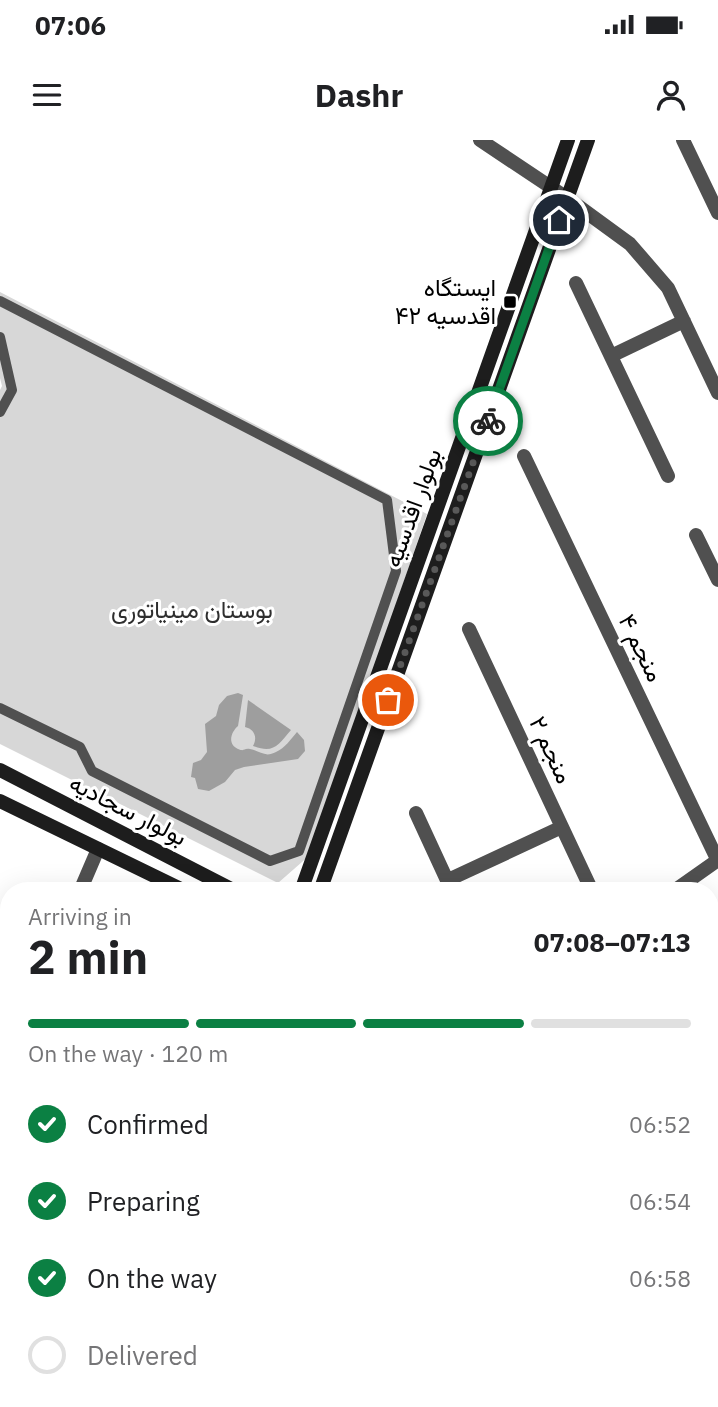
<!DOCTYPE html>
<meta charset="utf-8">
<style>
:root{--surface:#fff;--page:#f2f2f2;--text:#202124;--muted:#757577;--line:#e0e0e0;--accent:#0b8043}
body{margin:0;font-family:"IBM Plex Sans",Vazirmatn,sans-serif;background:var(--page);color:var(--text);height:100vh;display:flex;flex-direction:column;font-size:26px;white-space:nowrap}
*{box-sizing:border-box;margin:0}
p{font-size:23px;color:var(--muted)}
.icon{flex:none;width:38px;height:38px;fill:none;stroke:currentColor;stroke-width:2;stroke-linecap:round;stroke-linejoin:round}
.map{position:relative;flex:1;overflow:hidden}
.drawer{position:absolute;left:0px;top:742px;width:719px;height:525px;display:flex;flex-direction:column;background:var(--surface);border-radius:28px 28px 0 0;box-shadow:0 7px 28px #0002}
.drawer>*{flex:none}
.pin{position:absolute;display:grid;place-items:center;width:60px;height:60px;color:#fff;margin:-30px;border:4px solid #fff;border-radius:50%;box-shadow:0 2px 7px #0007}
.courier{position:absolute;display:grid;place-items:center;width:70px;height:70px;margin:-35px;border:5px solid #0b8043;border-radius:50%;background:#fff;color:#222;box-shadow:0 2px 9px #0007}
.summary em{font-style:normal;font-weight:700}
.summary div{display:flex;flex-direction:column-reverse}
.summary{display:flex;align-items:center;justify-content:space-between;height:119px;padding:0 28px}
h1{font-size:46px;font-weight:700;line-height:52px}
.bar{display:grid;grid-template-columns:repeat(4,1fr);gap:10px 7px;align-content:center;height:84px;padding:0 28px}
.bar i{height:9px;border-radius:5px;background:var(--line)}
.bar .current{background:var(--accent)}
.bar p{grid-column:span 4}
ol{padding:0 28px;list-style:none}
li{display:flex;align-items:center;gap:21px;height:77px}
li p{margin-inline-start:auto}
li .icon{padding:7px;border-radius:50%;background:var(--accent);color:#fff;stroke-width:4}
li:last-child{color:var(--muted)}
li i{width:38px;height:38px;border:4px solid var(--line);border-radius:50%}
.status{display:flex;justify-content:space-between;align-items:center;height:49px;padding:0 35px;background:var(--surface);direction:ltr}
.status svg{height:19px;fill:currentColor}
header{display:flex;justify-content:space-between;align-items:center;height:91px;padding:0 28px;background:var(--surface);font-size:32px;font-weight:700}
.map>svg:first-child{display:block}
</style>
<div class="status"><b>07:06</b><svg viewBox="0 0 49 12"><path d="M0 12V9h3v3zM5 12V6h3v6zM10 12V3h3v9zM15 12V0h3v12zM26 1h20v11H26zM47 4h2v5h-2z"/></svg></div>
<header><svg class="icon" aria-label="menu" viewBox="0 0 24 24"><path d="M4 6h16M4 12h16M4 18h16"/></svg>Dashr<svg class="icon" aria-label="person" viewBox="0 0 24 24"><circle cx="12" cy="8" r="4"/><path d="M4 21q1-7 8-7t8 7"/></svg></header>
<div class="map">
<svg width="718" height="1267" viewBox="0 0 718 1267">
<rect width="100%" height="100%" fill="#fff"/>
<!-- green -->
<path fill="#d7d7d7" d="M0,152L427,374L310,715L278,743L0,604V250L2,246L0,238Z"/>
<!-- water -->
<path fill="#9e9e9e" d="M238,553L243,555L238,586C231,592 227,604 238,609C245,612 243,608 250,609C260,611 265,618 276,612C285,608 291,599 297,592L304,600L305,611L298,619L244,627L235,630L225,642L209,651L198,649L195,638L191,637L193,623L201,620L207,612L205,584L216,576L219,565L227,556Z
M248,560L291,590C278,605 274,614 253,606C258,597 254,589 245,587Z"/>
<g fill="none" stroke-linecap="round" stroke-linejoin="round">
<!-- pedestrian -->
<path stroke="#505050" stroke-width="10" d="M0,161L387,360L396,431L299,711L270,721L92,631L80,607L0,568
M0,197L12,250L0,272"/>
<!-- minor -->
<path stroke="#505050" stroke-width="14" d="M480,0L567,58L630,104L668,148L718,253
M683,0L718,73
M576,143L668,336
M611,216L684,181
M524,316L718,721
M696,395L718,440
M469,489L592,751
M416,673L452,751
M448,740L562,687
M80,751L98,709
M674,751L718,720
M0,883L9,871
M710,1120L718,1117
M263,1258L267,1267
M402,1258L407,1267
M628,1258L632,1267
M9,1267L17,1258"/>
<!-- secondary -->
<path stroke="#1d1d1d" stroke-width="14" d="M0,630L235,751
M0,661L185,751
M301,751L568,0
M320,751L588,0
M710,987L718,990
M710,1014L718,1018
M123,1267L126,1258
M143,1267L146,1258"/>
</g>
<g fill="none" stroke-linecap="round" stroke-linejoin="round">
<!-- done -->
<path stroke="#595959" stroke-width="7" stroke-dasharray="0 12.6" d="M388,560L488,281"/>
<!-- route -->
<path stroke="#0b8043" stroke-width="9" d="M488,281L559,80"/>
</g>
<!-- markers -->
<rect fill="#000" stroke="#fff" stroke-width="2.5" x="503" y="155" width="14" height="14" rx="3.5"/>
<g text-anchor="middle" stroke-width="6" stroke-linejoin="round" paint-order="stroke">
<!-- poi labels -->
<g font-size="24" fill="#000" stroke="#fff" text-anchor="end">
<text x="496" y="156">ایستگاه<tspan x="496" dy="28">اقدسیه ۴۲</tspan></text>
</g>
<!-- street labels -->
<g font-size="24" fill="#000" stroke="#fff">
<text transform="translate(413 368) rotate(-70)" y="8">بولوار اقدسیه</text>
<text transform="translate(641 508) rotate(64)" y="8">منجم ۴</text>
<text transform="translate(551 610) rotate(65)" y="8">منجم ۲</text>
<text transform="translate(128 670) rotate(27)" y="8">بولوار سجادیه</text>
</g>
<!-- park labels -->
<g font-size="24" fill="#2e2e2e" stroke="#fff">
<text x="192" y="478">بوستان مینیاتوری</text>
</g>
</g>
</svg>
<div class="pin" style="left:388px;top:560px;background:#ea580c"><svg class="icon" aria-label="bag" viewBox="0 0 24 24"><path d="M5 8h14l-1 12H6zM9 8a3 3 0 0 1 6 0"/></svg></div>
<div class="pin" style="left:559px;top:80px;background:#1f2937"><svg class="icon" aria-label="home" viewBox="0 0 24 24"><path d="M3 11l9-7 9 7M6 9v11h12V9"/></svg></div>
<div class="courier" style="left:488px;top:281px"><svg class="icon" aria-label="bike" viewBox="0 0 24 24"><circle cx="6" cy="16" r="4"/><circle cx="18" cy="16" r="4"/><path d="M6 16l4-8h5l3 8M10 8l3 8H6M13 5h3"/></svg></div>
<section class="drawer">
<div class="summary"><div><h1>2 min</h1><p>Arriving in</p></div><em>07:08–07:13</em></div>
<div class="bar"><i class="current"></i><i class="current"></i><i class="current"></i><i></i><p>On the way · 120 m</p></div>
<ol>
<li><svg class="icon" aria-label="check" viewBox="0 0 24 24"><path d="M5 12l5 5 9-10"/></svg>Confirmed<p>06:52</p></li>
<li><svg class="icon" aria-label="check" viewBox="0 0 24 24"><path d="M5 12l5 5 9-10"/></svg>Preparing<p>06:54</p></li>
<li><svg class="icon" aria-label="check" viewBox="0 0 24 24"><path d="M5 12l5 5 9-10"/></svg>On the way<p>06:58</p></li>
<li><i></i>Delivered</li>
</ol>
</section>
</div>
